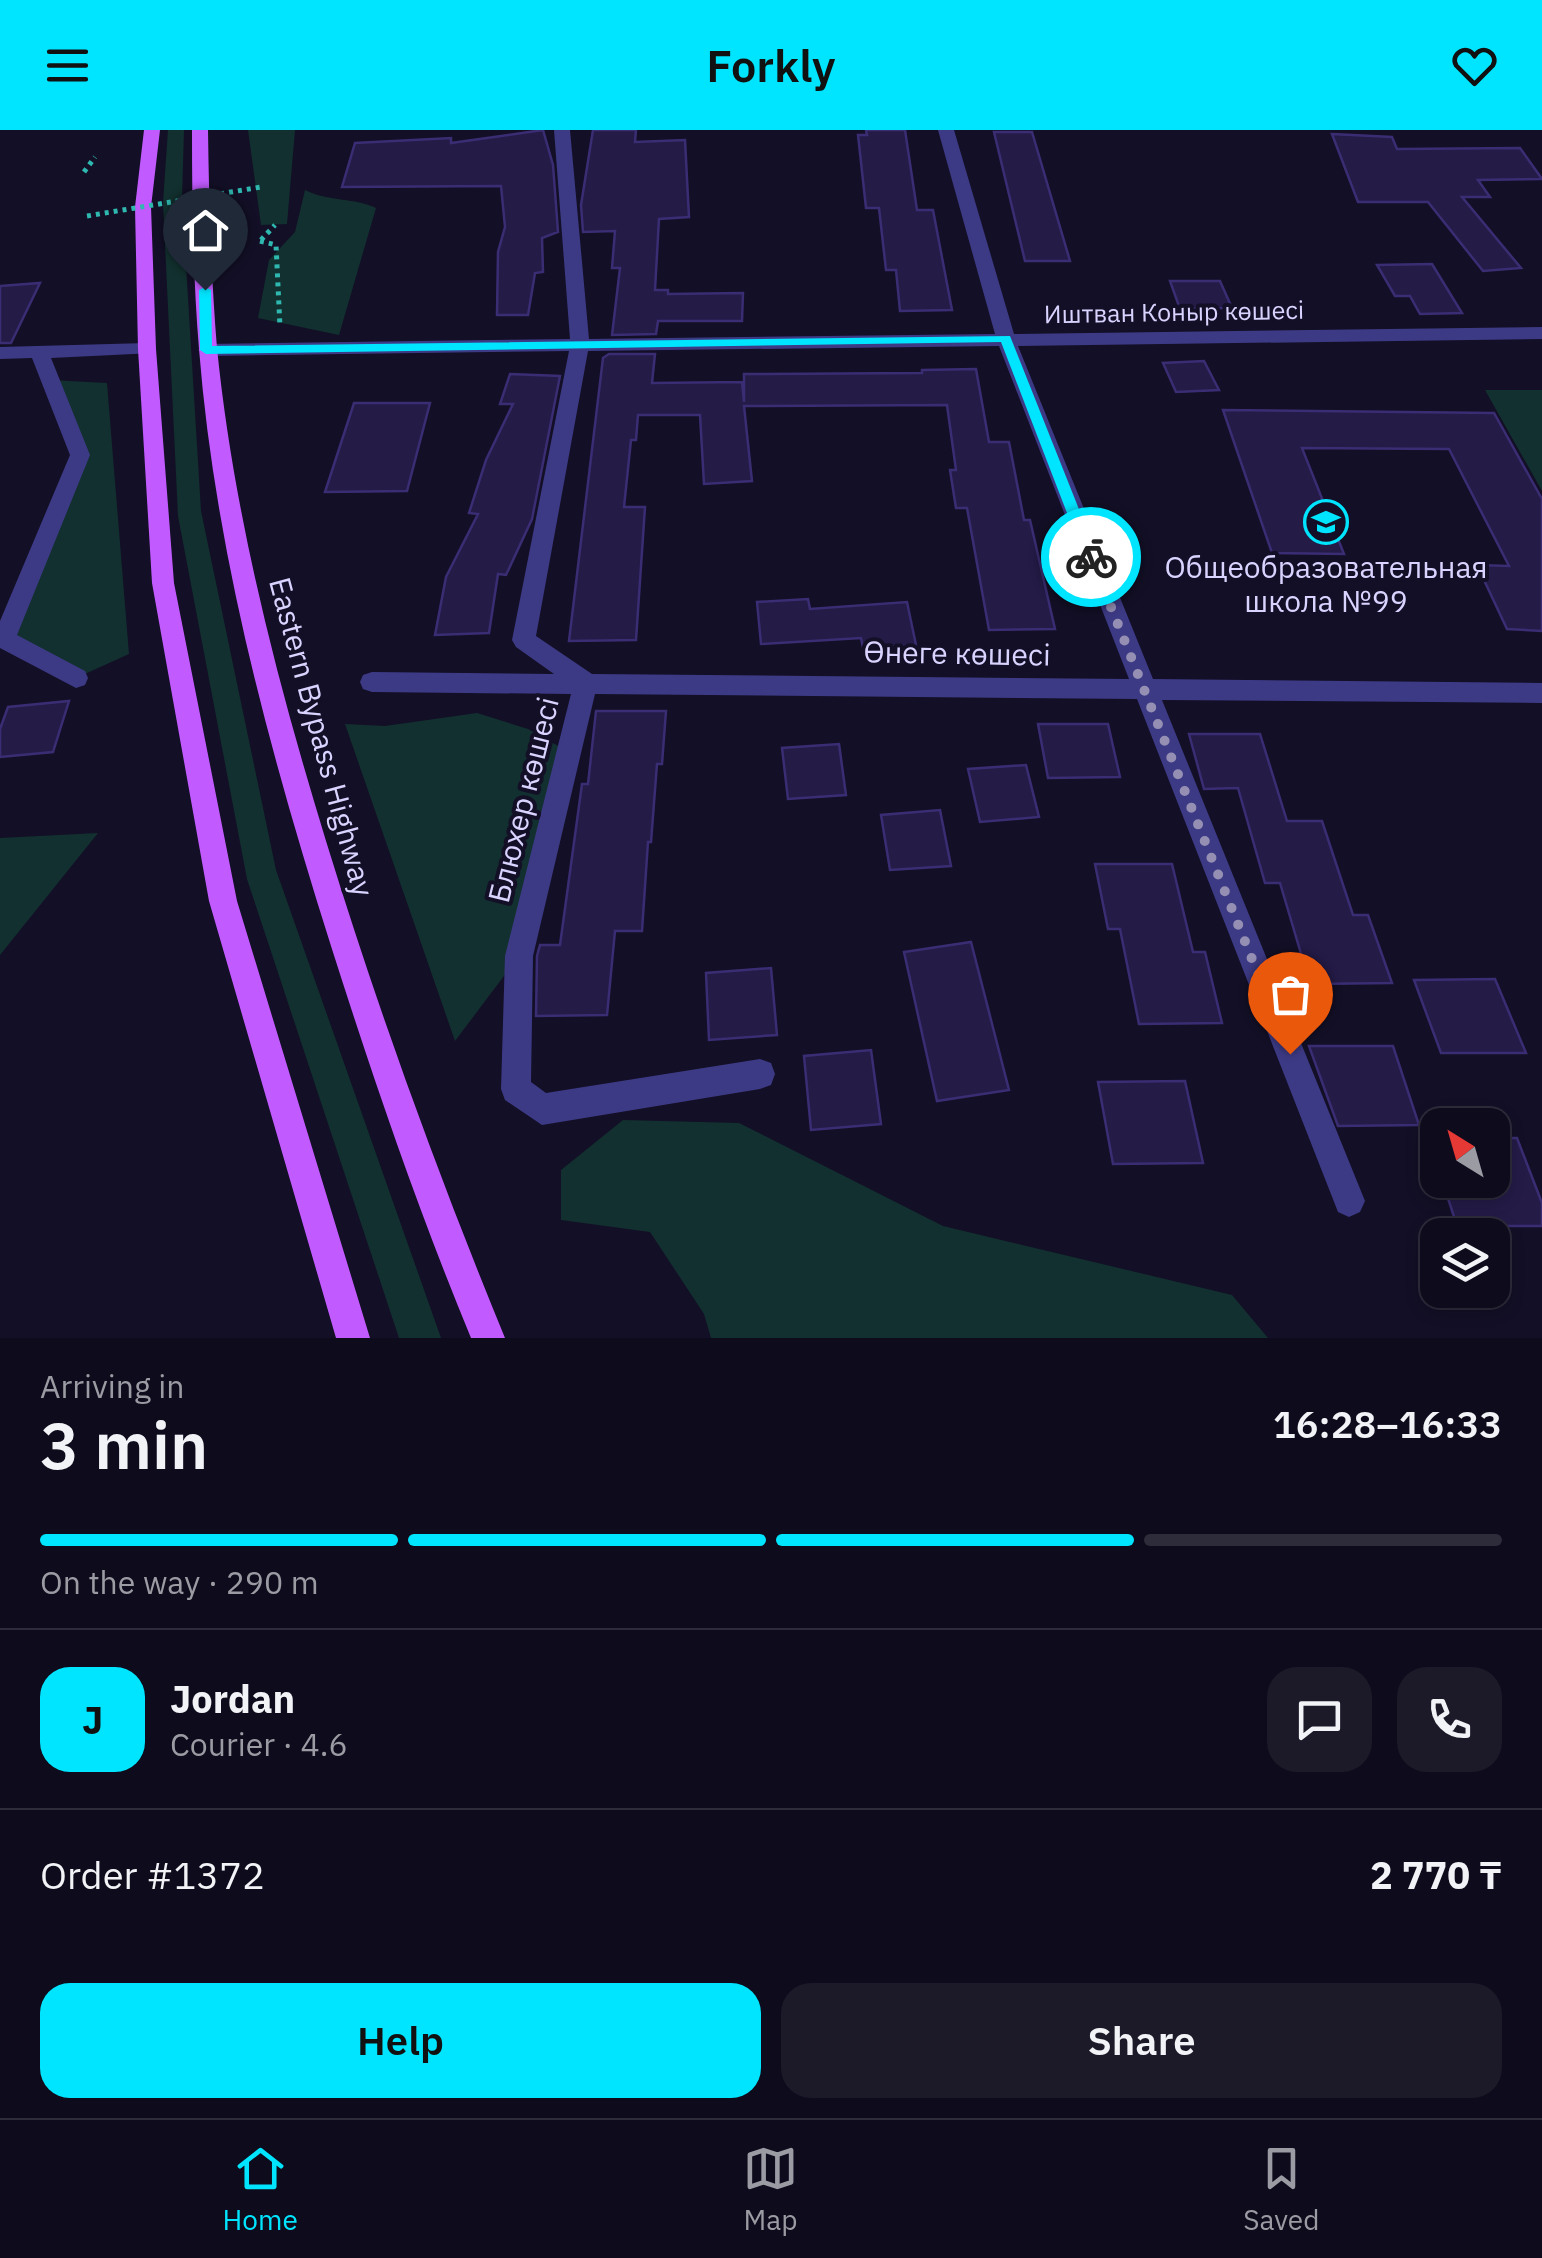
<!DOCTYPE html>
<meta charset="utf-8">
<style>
:root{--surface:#0e0b1c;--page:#1c1929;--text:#f1f3f6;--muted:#9b9ba3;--line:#2e2b3b;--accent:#00e5ff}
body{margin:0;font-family:"IBM Plex Sans",sans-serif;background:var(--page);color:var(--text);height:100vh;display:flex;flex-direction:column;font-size:38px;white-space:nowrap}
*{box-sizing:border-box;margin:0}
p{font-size:32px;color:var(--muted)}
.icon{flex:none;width:55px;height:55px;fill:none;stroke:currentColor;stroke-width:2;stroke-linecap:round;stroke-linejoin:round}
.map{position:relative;height:1208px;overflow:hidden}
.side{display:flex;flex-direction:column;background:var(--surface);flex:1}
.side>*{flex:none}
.needle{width:65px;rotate:323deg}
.tools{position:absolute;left:1420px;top:978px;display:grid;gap:20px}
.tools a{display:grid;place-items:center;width:90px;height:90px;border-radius:20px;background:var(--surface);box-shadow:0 5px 15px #0003,0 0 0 2px var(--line);font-size:50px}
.pin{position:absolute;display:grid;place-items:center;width:85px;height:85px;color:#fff;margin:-102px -42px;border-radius:50% 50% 50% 0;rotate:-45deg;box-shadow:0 0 10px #0007}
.pin .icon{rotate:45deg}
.courier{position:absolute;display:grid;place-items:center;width:100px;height:100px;margin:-50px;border:8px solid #00e5ff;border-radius:50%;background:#fff;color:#222;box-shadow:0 2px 12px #0007}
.overview em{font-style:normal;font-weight:600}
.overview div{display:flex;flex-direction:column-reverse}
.overview{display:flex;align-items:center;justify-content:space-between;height:170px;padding:0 40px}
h1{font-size:65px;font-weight:600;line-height:75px}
.bar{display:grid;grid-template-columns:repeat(4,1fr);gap:15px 10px;align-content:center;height:120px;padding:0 40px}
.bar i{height:12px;border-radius:8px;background:var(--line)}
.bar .selected{background:var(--accent)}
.bar p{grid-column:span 4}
.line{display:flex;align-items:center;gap:25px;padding:0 40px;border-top:2px solid var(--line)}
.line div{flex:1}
.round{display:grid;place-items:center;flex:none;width:105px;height:105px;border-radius:30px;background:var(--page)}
.button{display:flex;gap:20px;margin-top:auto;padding:20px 40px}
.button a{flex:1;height:115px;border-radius:30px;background:var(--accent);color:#111;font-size:40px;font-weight:600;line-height:115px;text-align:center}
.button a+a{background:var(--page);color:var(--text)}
header{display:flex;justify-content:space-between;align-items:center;height:130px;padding:0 40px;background:var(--accent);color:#111;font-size:45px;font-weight:600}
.menu{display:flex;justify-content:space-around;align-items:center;height:140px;border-top:2px solid var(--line);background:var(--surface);font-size:28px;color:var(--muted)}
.menu a{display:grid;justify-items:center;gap:5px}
.menu .selected{color:var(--accent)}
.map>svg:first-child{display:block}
</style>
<header><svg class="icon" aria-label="menu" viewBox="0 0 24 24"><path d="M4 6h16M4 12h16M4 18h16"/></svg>Forkly<svg class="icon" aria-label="heart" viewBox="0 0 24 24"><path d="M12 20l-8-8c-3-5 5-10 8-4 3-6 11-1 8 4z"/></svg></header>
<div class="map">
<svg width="1542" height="1208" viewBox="0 0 1542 1208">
<rect width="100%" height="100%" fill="#130f26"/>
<!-- green -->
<path fill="#12302f" d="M168,0H184L182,69L201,381L276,740L441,1208H399L247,749L178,386L163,73Z
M248,0H295L287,94L261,95Z
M305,60C329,72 352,67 376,78L339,205L258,188L269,130L295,102Z
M50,250L107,253L129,524L76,548L4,509L80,326Z
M1485,260H1542V361Z
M477,583L528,599L569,622L519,826L455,911L345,594L385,596Z
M98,703L0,825V708Z
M623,990L739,993L943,1096L1232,1165L1268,1208H711L704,1184L650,1102L561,1090V1040Z"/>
<!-- building -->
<path fill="#241b47" stroke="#3b2d73" stroke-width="2.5" d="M543,0L553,35L558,102L542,108L543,142L535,143L528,185H497L498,122L505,97L501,56L342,57L355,13L451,8V13Z
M593,0H636L635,12L685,10L689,87L659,89L655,160H668V164L743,163L742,191H658L656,204L612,205L620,138H612L615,101L583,102L581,75Z
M866,0H905L917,80H933L952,180L900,181L896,140H886L879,78H866L858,5H867Z
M994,2H1032L1070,131H1025Z
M1332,4L1392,7L1397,19L1520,18L1542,49L1478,50L1490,67H1462L1521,138L1483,141L1428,72H1358Z
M1432,134L1462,183L1420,184L1410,166H1395L1377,135Z
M1170,151H1220L1232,178L1180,179Z
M40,153L11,213H0V156Z
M609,224H655L652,253L742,252L744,272V244L922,243V240L976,239L989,312H1009L1024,390H1030L1055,499L989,500L967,378H956L950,340H956L947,275L744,276L752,351L704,354L700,285H638L636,310H631L624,377H645L636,510L569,511L603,228Z
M1204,231L1219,260L1176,262L1163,233Z
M510,244L560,246L532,389L506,445L498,444L489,503L435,505L446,447L478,384L469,383L486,330L513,274H500Z
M354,273H430L407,361L325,362Z
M1223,280L1494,283L1542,369V501L1507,499L1477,435L1509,436L1449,319L1302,318L1344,424L1272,423Z
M808,469L810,479L907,472L916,515L863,518L861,508L761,514L757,472Z
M69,571L53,622L0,627V599L8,577Z
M596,581H666L662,634H657L651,712H648L642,801H615L607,885L536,886L537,826L540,815H560L582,654H588Z
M1038,594H1108L1120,647L1048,648Z
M1189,604H1260L1287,691H1322L1353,785H1368L1392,853L1310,854L1280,753H1265L1238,658L1204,659Z
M839,614L846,665L788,669L782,618Z
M1026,635L1039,687L980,692L968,639Z
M940,680L951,736L890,740L881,685Z
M1095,734H1172L1193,822H1205L1222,893L1139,894L1120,799H1108Z
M971,812L1009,960L937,971L904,822Z
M771,838L777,905L709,910L706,843Z
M1495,849L1526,923H1441L1414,850Z
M1309,916H1393L1419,995L1338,996Z
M871,920L881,994L811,1000L804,926Z
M1185,951L1203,1033L1113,1034L1098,952Z
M1492,1008H1517L1542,1073V1096H1457L1442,1050H1492Z"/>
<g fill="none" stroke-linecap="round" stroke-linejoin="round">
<!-- path -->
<path stroke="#2fb8b0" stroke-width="5" stroke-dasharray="4 5" stroke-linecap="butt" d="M84,42L95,27
M261,110L275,95
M260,111L276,115L280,197"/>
<!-- minor -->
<path fill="#3d3a85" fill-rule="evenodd" d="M554,0H570L589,209L995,204L938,0H954L1014,204L1542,197V209L1018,216L1153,549L1542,553V573L1162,570L1365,1071L1360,1082L1349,1087L1338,1082L1137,569L595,564L533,826L531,952L546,963L760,929L771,933L775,944L771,955L760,959L542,995L505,970L501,959L505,826L571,564L372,562L363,559L360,552L363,545L372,542L554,544L516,517L512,510L569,221L207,226L198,220L207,214L570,209ZM999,216L1129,549L592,544L536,506L588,221Z
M147,213L156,219L154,223L51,228L90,325L17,505L85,541L88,548L85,555L76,558L0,518V491L70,325L32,228L0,229V217Z"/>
<!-- major -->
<path fill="#c25bff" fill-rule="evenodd" d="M144,0H160L151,77L156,219L174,453L237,771L370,1208H336L209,771L152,453L138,219L135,77Z
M192,0H208C209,73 211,146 217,218C234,386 277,551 326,711C378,880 438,1045 505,1208H471C418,1080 373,948 331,816C270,623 215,422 199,219C193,146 192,73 192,0Z"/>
<!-- path-bridge -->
<path stroke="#2fb8b0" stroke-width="5" stroke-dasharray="4 5" stroke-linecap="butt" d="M87,86L261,57"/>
</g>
<!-- route -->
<path fill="#00e5ff" d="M205,157L211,160L212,216L1010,206L1098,427L1091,433L1084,427L1001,212L206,224L200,220L199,160Z"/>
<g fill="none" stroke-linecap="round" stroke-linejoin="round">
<!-- done -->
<path stroke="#948fb3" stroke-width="10" stroke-dasharray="0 18" d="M1091,427L1290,924"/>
</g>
<!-- icons -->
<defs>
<g id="school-ring" transform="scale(2.25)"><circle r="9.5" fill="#130f26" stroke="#00e5ff" stroke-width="1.5"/><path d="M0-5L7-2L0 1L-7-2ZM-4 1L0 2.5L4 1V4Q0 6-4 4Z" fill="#00e5ff"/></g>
</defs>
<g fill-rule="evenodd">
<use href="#school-ring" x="1326" y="392"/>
</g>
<g text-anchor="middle" stroke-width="8" stroke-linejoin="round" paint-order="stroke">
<!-- far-street labels -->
<g font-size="25" fill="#d9d4ff" stroke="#130f26">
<text transform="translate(1174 182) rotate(-1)" y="9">Иштван Коныр көшесі</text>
</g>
<!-- poi labels -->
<g font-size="30" fill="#d9d4ff" stroke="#130f26">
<text x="1326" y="448">Общеобразовательная<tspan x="1326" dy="34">школа №99</tspan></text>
</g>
<!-- street labels -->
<g font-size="30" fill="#d9d4ff" stroke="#130f26">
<text transform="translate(957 524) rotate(1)" y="10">Өнеге көшесі</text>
<text transform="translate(321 607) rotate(75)" y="10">Eastern Bypass Highway</text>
<text transform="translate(524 670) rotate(-76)" y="10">Блюхер көшесі</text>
</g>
</g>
</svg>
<div class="tools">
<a><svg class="needle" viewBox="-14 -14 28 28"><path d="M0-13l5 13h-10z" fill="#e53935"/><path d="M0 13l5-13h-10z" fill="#9b9ba3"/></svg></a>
<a><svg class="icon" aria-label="layers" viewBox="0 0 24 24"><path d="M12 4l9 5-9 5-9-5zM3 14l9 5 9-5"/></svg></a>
</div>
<div class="pin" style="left:1290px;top:924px;background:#ea580c"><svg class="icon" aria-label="bag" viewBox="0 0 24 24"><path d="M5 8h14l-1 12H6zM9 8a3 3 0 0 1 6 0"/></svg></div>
<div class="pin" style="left:205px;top:160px;background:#1f2937"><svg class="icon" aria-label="home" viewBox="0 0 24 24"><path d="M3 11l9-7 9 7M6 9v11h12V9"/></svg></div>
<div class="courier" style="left:1091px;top:427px"><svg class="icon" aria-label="bike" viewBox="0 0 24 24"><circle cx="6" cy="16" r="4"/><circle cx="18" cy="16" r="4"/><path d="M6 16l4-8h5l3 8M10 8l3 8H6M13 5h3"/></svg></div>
</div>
<section class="side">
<div class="overview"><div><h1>3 min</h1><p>Arriving in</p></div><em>16:28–16:33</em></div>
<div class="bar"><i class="selected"></i><i class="selected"></i><i class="selected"></i><i></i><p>On the way · 290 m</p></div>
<div class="line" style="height:180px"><b class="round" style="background:var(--accent);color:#111">J</b><div><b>Jordan</b><p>Courier · 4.6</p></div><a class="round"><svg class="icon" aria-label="chat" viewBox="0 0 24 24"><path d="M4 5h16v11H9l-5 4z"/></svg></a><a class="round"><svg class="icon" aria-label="phone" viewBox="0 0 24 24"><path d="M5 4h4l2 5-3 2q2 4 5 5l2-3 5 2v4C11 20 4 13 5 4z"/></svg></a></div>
<div class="line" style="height:130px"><div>Order #1372</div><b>2 770 ₸</b></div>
<div class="button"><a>Help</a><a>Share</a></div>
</section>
<nav class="menu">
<a class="selected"><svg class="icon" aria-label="home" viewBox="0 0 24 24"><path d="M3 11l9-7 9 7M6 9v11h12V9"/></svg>Home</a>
<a><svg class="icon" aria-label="map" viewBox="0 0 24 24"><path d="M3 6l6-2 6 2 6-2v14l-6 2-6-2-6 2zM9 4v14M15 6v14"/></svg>Map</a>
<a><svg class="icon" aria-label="saved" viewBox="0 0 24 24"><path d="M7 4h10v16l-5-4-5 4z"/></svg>Saved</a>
</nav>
